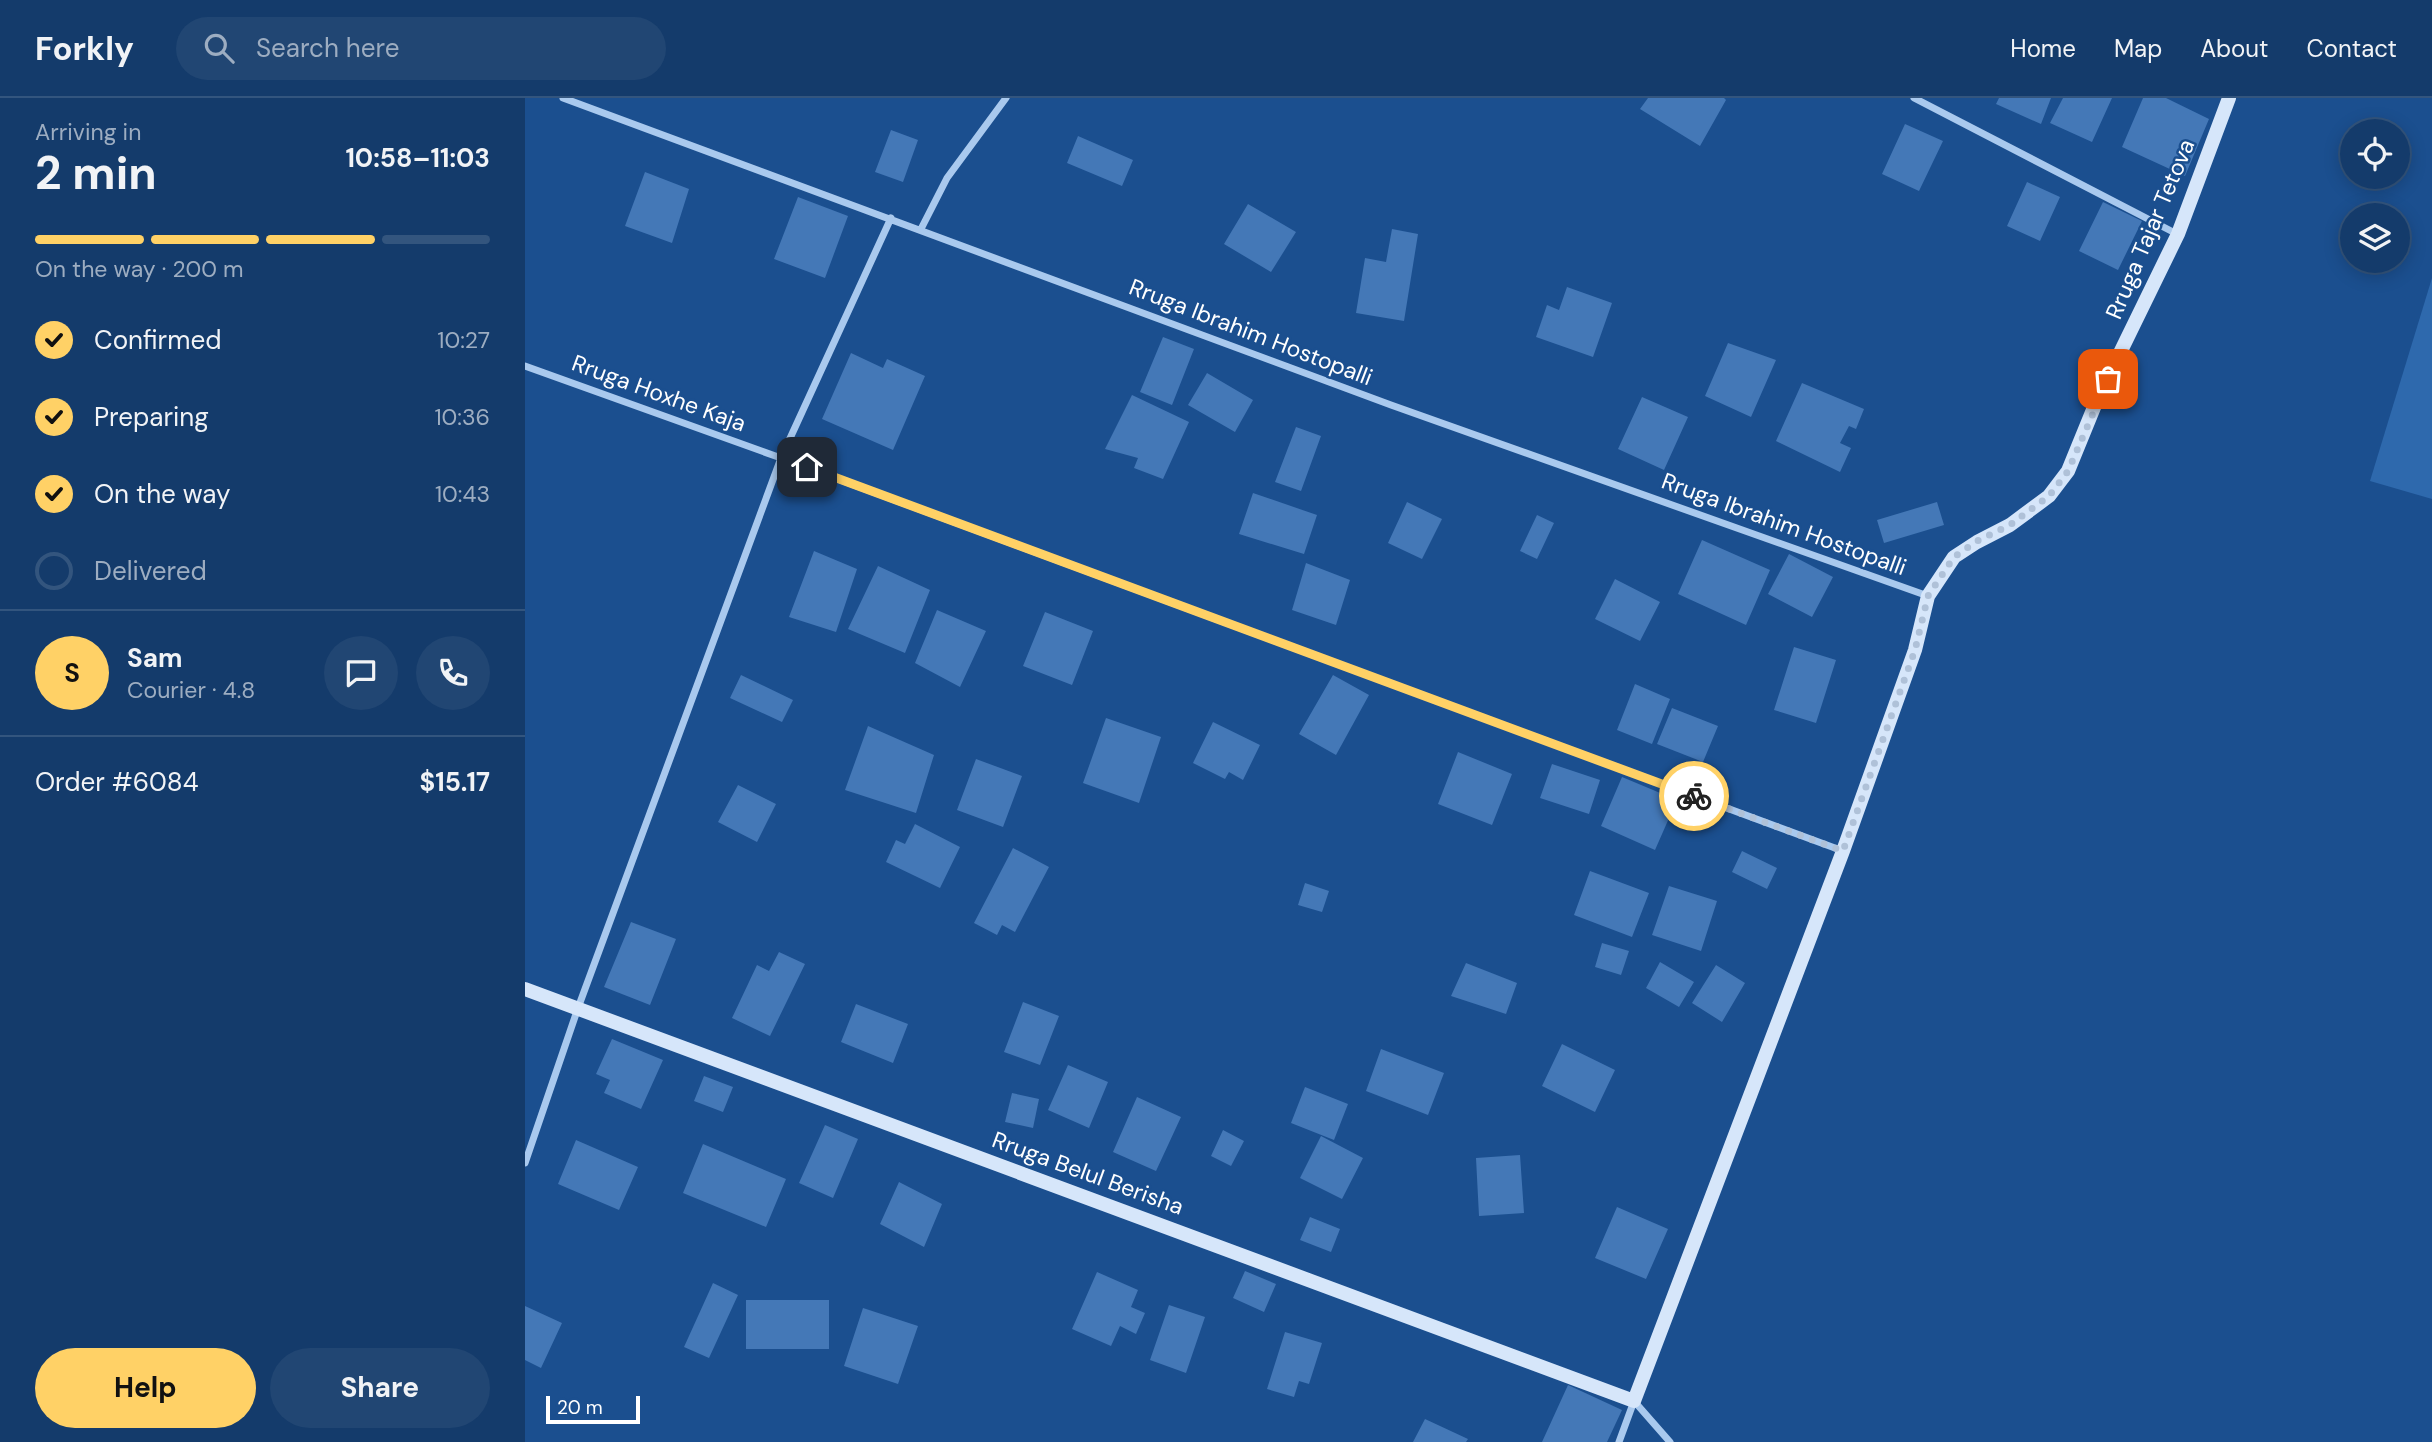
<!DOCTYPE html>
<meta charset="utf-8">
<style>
:root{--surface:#143b6b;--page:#214673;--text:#f1f3f6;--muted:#9dadc1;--line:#33557e;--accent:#ffd166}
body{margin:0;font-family:"DM Sans",sans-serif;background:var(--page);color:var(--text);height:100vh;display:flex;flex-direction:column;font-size:26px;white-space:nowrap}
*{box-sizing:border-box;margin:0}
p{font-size:23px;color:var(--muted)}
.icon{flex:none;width:38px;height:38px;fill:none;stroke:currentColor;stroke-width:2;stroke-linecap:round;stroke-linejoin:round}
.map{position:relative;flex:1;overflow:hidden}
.drawer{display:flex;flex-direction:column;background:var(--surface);width:525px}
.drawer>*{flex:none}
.fabs{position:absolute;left:1815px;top:21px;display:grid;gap:14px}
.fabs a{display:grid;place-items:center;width:70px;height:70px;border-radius:50%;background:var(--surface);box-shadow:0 4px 18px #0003,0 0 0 2px var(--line);font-size:35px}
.scale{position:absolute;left:21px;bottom:18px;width:94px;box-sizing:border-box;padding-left:7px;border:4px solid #fff;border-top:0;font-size:19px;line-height:24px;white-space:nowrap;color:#fff;-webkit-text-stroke:5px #1b4f8f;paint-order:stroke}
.pin{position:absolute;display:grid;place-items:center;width:60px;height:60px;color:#fff;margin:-30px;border-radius:14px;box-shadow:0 4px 10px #0006}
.courier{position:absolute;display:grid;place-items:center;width:70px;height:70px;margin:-35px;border:5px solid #ffd166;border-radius:50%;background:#fff;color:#222;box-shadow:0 2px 9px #0007}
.overview em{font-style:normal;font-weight:700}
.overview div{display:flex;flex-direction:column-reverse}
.overview{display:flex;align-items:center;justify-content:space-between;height:119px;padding:0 35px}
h1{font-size:46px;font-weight:700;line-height:52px}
.bar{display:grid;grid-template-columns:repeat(4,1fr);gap:10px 7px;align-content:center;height:84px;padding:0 35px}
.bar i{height:9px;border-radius:5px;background:var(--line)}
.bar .active{background:var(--accent)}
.bar p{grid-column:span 4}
.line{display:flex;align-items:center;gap:18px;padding:0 35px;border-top:2px solid var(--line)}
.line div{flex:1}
.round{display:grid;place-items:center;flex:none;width:74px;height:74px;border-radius:37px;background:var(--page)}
ol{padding:0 35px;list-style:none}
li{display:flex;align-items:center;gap:21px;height:77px}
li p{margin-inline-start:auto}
li .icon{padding:7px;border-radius:50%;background:var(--accent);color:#111;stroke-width:4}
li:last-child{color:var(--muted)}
li i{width:38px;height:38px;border:4px solid var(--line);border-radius:50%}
.cta{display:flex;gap:14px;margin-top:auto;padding:14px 35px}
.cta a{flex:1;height:80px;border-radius:42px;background:var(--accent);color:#111;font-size:28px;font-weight:700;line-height:80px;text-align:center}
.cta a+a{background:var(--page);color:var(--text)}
header{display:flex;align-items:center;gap:42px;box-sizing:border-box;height:98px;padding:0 35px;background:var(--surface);border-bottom:2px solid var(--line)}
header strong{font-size:33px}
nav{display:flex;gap:38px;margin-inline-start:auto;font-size:24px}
.search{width:490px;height:63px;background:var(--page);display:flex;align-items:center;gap:18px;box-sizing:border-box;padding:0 24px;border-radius:38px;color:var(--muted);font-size:26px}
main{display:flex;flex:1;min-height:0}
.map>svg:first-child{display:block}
</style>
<header>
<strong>Forkly</strong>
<div class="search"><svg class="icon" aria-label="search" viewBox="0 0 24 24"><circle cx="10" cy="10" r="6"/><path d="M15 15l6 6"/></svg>Search here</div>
<nav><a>Home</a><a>Map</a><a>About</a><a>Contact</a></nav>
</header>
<main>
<section class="drawer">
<div class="overview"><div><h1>2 min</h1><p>Arriving in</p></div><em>10:58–11:03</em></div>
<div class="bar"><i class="active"></i><i class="active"></i><i class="active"></i><i></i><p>On the way · 200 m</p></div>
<ol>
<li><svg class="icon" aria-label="check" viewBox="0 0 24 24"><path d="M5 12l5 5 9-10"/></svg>Confirmed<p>10:27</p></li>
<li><svg class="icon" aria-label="check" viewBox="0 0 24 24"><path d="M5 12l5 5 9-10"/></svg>Preparing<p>10:36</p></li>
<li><svg class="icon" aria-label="check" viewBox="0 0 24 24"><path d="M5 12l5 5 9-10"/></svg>On the way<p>10:43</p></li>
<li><i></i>Delivered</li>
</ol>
<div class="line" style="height:126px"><b class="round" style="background:var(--accent);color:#111">S</b><div><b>Sam</b><p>Courier · 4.8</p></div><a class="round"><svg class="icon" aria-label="chat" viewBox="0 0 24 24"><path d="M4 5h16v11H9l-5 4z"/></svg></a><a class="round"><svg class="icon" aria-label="phone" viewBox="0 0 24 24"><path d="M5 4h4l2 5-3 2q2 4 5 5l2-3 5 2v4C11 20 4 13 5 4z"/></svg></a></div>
<div class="line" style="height:91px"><div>Order #6084</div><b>$15.17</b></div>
<div class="cta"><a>Help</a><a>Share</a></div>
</section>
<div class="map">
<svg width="1907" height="1344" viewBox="0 0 1907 1344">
<rect width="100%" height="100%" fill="#1b4f8f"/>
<!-- green -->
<path fill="#2e69ad" d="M1907,180V401L1845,383Z"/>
<!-- building -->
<path fill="#4478b7" d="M1123,0H1199L1201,2L1175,48L1115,11Z
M1474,0H1526L1516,26L1471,6Z
M1538,0H1587L1567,44L1525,25Z
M1618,0H1641L1684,21L1660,78L1597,49Z
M1380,26L1418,43L1394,93L1357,76Z
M366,32L393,42L378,84L350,74Z
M553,38L608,62L597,88L542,65Z
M120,74L164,91L147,145L100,128Z
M1502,84L1535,99L1515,143L1482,128Z
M273,99L323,118L300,180L249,161Z
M1578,104L1617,123L1593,172L1554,153Z
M723,106L771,134L746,174L699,146Z
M867,131L893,136L879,223L831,215L840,160L861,164Z
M1042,189L1087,205L1068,259L1011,239L1022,207L1034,212Z
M638,239L669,251L647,307L615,294Z
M1203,245L1251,262L1226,319L1180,298Z
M326,255L358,270L362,261L400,278L368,352L297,321Z
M682,275L728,302L710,334L663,307Z
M1277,285L1339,311L1331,331L1324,328L1315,345L1326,350L1315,374L1251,343Z
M607,297L664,324L638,381L609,370L613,360L580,351Z
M1117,299L1163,319L1139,372L1093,351Z
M771,329L796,338L776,393L750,384Z
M728,395L792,417L779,456L714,436Z
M882,404L917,421L897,461L863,445Z
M1412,404L1419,427L1359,445L1352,422Z
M1012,417L1029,425L1012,461L995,453Z
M1177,442L1245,472L1221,527L1153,496Z
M289,453L332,471L311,534L264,519Z
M1264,456L1308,479L1287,519L1243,496Z
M781,465L825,482L811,527L767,512Z
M353,468L405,492L380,555L323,531Z
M1090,481L1135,504L1115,543L1070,521Z
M412,512L461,533L435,589L390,565Z
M520,514L568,533L547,587L498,568Z
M1269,549L1311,562L1291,625L1249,612Z
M216,577L268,602L257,624L205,600Z
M808,577L844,597L811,657L774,636Z
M1110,586L1145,601L1127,646L1092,632Z
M1147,610L1193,628L1178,664L1132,646Z
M581,620L636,639L614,705L558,685Z
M688,624L735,647L718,682L704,674L700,681L668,665Z
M343,628L409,657L391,715L320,692Z
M933,654L987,676L967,727L913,706Z
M451,661L497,678L478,729L432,712Z
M1027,666L1075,682L1064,716L1015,700Z
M1097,679L1152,702L1130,752L1076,728Z
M213,687L251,706L232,744L193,724Z
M390,726L435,749L415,790L361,764L371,742L380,746Z
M488,750L524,769L490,834L477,827L472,837L449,825Z
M1217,753L1252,770L1242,791L1207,774Z
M1065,773L1124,795L1107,839L1049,817Z
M780,785L804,793L797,814L773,807Z
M1144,788L1192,803L1176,853L1127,837Z
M106,824L151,841L125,907L79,889Z
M1077,845L1104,853L1096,877L1070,869Z
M254,854L280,866L245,938L207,920L232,867L244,873Z
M1135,864L1169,884L1154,909L1121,890Z
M941,865L992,885L981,916L926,898Z
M1191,867L1220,885L1197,924L1167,905Z
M498,904L534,918L515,967L479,954Z
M331,906L383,926L368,965L316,944Z
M87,941L138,962L116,1011L79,995L85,982L71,976Z
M1037,946L1090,972L1070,1014L1017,988Z
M856,951L919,975L903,1017L841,993Z
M543,967L583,984L564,1030L523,1012Z
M179,978L208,989L198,1014L169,1003Z
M780,989L823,1006L809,1042L766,1025Z
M487,995L514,1001L508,1030L480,1024Z
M612,999L656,1019L631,1073L588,1054Z
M300,1027L333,1041L308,1100L274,1085Z
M698,1032L719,1043L706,1068L686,1058Z
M796,1038L838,1060L817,1101L775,1080Z
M51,1042L113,1069L94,1112L33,1086Z
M178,1046L261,1081L241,1129L158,1095Z
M995,1057L999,1115L954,1118L951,1060Z
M374,1084L417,1106L399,1149L355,1126Z
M1092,1109L1143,1131L1121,1181L1070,1160Z
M785,1119L815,1131L806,1154L775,1142Z
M720,1173L751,1186L739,1214L708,1200Z
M572,1174L613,1192L606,1209L620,1215L611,1236L595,1228L586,1248L547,1231Z
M188,1185L213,1197L184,1260L159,1249Z
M221,1202H304V1251H221Z
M644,1207L680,1219L661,1275L625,1262Z
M0,1208L37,1225L16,1270L0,1262Z
M338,1210L393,1228L373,1286L319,1268Z
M760,1234L797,1245L784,1286L774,1283L769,1299L742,1291Z
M1043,1287L1097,1312L1082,1344H1017Z
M900,1321L943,1341L941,1344H888Z"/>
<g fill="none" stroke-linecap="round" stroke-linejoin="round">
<!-- street -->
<path stroke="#a9c9ee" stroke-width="7" d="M38,0L866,307L1403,498
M1389,0L1652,136
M396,131L422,80L481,0
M0,268L256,360L1318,753
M0,1065L53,910L256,360L366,120
M1094,1344L1109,1303L1145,1344"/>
<!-- secondary -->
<path stroke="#d6e6fa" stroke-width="14" d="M0,891L1109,1303L1318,753L1390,552L1403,498L1429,459L1452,444L1485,427L1524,398L1543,373L1572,302L1653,136L1704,0"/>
</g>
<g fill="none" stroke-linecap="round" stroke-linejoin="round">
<!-- done -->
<path stroke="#afc1d8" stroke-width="7" stroke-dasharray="0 12.6" d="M1169,698L1318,753L1390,552L1403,498L1429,459L1452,443L1485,427L1524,398L1543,373L1583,281"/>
<!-- route -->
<path stroke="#ffd166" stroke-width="9" d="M282,369L1169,698"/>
</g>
<g text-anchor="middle" stroke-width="5" stroke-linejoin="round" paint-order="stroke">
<!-- street labels -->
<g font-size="23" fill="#fff" stroke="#1b4f8f">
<text transform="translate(1625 131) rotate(-67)" y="8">Rruga Tajar Tetova</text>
<text transform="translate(726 234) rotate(21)" y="8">Rruga Ibrahim Hostopalli</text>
<text transform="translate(134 295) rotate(20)" y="8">Rruga Hoxhe Kaja</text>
<text transform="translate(1259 426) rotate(20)" y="8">Rruga Ibrahim Hostopalli</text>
<text transform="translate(563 1075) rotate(20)" y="8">Rruga Belul Berisha</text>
</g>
</g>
</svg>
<div class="fabs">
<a><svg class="icon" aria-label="locate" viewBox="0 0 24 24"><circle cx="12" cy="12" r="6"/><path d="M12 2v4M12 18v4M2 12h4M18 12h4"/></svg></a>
<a><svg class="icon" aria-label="layers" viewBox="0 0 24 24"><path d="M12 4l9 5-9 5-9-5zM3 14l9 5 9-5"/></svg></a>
</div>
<div class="scale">20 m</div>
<div class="pin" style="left:1583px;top:281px;background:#ea580c"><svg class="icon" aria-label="bag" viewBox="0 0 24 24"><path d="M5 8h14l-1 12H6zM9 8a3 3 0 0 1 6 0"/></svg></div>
<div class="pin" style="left:282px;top:369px;background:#1f2937"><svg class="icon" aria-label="home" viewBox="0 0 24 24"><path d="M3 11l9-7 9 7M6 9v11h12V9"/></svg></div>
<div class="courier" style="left:1169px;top:698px"><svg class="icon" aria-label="bike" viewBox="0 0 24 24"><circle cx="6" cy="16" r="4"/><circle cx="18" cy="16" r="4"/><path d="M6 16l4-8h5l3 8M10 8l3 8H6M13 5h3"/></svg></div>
</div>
</main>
